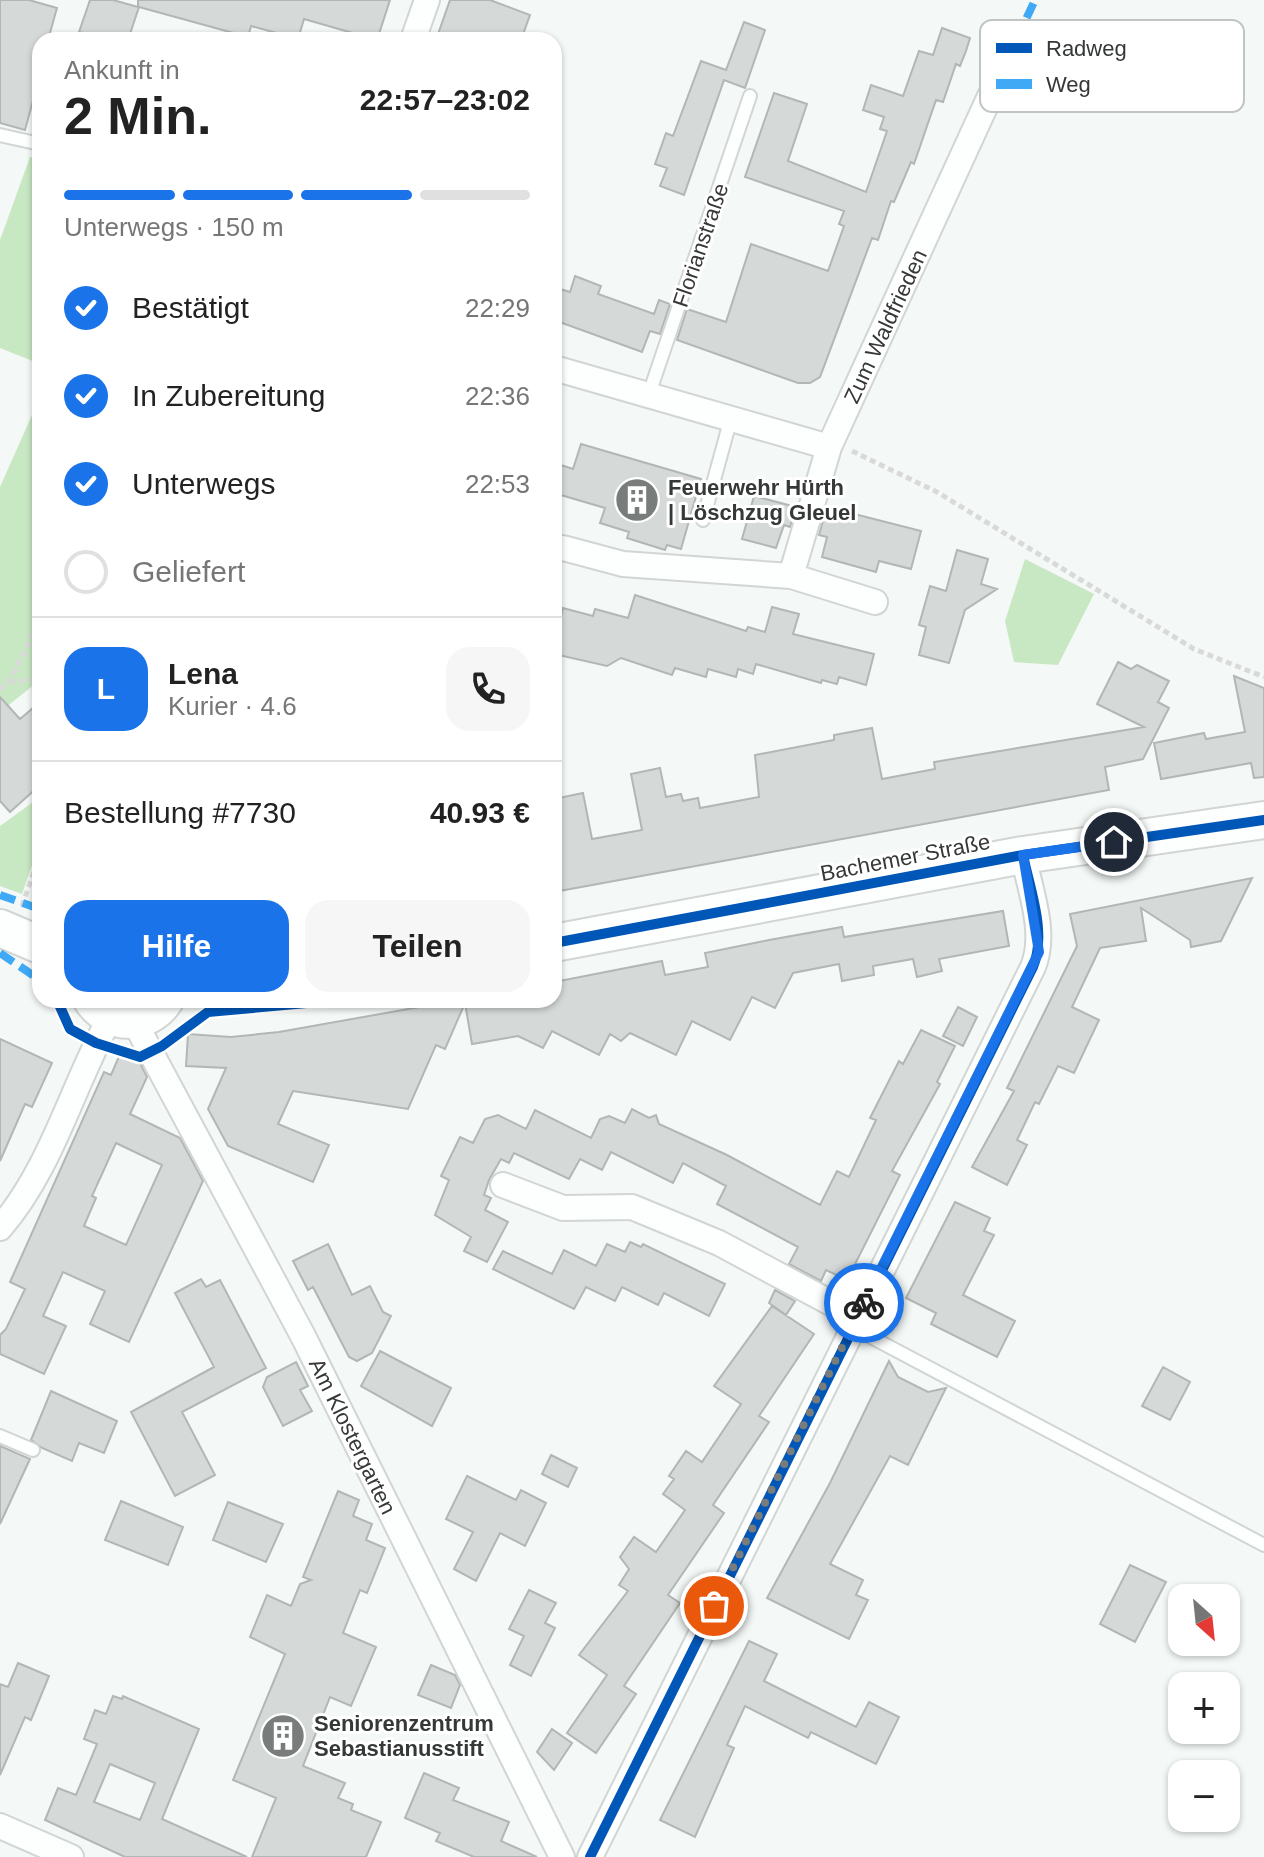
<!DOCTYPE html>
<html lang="de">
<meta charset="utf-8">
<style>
:root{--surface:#fff;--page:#f6f6f6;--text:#222;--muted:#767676;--line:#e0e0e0;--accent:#1a73e8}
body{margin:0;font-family:Helvetica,sans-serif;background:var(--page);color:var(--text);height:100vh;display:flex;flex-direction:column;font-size:30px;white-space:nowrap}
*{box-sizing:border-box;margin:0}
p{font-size:26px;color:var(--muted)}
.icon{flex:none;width:44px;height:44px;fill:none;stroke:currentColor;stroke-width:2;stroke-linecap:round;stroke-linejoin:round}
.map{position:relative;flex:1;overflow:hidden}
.details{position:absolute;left:32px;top:32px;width:530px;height:976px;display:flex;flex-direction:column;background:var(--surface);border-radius:24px;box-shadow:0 2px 6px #0004}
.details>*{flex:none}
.needle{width:52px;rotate:153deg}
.controls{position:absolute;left:1168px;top:1584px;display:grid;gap:16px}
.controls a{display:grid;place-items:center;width:72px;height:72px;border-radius:16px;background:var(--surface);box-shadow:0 2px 6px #0004;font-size:40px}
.pin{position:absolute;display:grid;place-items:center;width:68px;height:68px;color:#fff;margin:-34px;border:4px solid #fff;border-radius:50%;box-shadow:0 2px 8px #0007}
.courier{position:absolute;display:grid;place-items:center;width:80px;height:80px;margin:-40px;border:6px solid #1a73e8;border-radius:50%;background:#fff;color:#222;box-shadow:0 2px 10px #0007}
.head em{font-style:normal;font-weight:700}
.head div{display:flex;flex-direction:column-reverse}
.head{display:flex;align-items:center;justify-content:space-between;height:136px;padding:0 32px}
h1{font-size:52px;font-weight:700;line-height:60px}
.bar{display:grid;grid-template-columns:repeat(4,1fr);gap:12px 8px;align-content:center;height:96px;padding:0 32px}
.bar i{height:10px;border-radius:6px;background:var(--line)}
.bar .active{background:var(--accent)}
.bar p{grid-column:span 4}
.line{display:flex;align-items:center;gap:20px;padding:0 32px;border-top:2px solid var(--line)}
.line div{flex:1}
.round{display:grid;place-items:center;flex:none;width:84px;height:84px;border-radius:24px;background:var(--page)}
ol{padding:0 32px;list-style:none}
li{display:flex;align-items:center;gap:24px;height:88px}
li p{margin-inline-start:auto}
li .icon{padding:8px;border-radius:50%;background:var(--accent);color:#fff;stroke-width:4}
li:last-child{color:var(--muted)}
li i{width:44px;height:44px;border:4px solid var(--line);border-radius:50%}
.button{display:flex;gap:16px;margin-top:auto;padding:16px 32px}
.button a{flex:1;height:92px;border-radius:24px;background:var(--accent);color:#fff;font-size:32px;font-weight:700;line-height:92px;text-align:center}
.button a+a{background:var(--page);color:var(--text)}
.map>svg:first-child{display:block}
</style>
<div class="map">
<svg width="1264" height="1857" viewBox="0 0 1264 1857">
<rect width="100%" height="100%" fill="#f4f9f7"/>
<!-- green -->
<path fill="#c8e7c3" d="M30,157L40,159V364L0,348V240Z
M40,397V680L0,712V487Z
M1025,559L1094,594L1058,665L1014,662L1005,621Z
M40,797V843L22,894L0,886V826Z"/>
<!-- building -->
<path fill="#d5d9d8" stroke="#b3b6b6" stroke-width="2" fill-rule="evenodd" d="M0,0H29L57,8L48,40H40V99L34,97L25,130L0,123Z
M90,0H113L138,7V0H390L377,40L304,19L298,39L251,26L248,37L139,7L128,40H109L79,32Z
M450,0H490L530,15L521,40H436Z
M744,22L765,30L745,88L724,80L684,195L660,186L667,168L655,164L666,133L673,136L701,61L726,70Z
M942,28L970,38L966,51L960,66L956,64L943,102L936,100L914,164L911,162L894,202L891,201L878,240L872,238L820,377L810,383H798L677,340L687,309L726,322L751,244L828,271L844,226L839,224L844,211L745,177L774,93L807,104L788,161L866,192L887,131L880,129L884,117L863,110L871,85L903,96L919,51L933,55Z
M575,276L601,286L598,294L654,314L659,300L670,304L660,334L650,331L642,352L554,320V287L570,292Z
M581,444L701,479L681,549L667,545L665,550L627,538L629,532L600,523L605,508L554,493L561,465L573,469Z
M754,496L796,507L790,527L784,525L776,548L742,539Z
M827,507L921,531L911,569L879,561L876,572L822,557L827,537L819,535Z
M957,550L988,559L981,584L997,589L965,610L949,663L919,655L926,627L919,625L930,586L946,591Z
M635,595L746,631L748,627L765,632L772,607L799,614L793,634L874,654L866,685L839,677L837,684L822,680L821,683L756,664L753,674L738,669L736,677L708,669L706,677L675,668L672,675L621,658L607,666L554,654V614L561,616L563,608L593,616L595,609L628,618Z
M1118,662L1131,669L1137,665L1169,681L1158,702L1169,708L1143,759L1105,767L1109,790L554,892V799L583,793L592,839L642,830L631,774L660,768L666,797L681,794L683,801L698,798L700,808L759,797L755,755L834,740V735L872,728L882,779L935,769L934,762L1144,727L1097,704Z
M1234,676L1264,688V777L1254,778L1251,763L1161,779L1154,743L1204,733L1206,739L1245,732Z
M0,697L20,719L40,702V785L10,812L0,801Z
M1252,878L1221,941L1191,947L1190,940L1141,908L1146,941L1100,948L1072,1007L1099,1020L1074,1073L1058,1066L1039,1104L1035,1102L1017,1140L1027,1145L1007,1185L972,1167L1014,1091L1007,1088L1077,946L1070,914Z
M1003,911L1009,946L939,959L942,971L917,977L913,959L873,966L874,975L842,981L839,964L793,973L775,1008L752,997L730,1040L692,1021L676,1055L630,1033L621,1041L610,1034L599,1055L552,1031L543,1048L518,1036L472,1044L465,1003L445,1049L436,1045L408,1109L293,1091L278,1124L329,1145L313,1182L228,1146L208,1109L226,1068L186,1066L188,1034L231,1037L279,1032L459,1000H554V982L662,961L665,975L708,967L705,953L769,940L842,927L844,937Z
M958,1007L977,1017L963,1046L943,1036Z
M921,1030L955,1046L937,1082L940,1084L892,1171L900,1175L847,1280L826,1270L821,1281L789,1264L798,1247L717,1204L726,1186L683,1163L673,1183L611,1152L602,1170L580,1159L569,1179L514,1153L509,1163L501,1159L489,1180L484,1195L491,1198L485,1210L508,1222L487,1262L464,1251L471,1237L435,1215L449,1180L441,1176L460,1137L473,1143L485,1119L498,1115L526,1129L535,1110L591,1138L600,1119L609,1116L625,1123L632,1109L649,1118L656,1115L659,1124L727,1155L820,1205L837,1171L849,1177L876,1120L870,1118L899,1061L903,1064Z
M0,1039L52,1063L32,1107L25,1104L0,1161Z
M120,1054L140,1063L147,1077L130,1114L180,1138L203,1181L129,1342L90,1324L105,1291L63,1272L43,1316L66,1326L44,1374L0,1354V1335L6,1329L25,1289L10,1282L104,1072L111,1075ZM116,1143L162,1165L126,1245L84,1226L96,1198L92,1196Z
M955,1202L990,1218L984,1231L994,1235L963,1295L1015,1321L997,1357L931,1324L936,1313L906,1298Z
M630,1242L641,1247L643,1244L725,1284L709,1316L664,1293L658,1305L622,1287L615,1301L586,1287L574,1309L493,1269L503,1251L552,1274L564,1250L596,1266L607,1244L625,1252Z
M328,1244L352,1295L370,1286L383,1312L391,1316L372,1353L357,1361L349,1357L313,1287L308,1290L293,1261Z
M201,1279L206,1287L220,1280L266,1368L182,1412L215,1475L175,1496L131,1412L214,1367L175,1293Z
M775,1290L795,1301L786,1315L769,1303Z
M772,1306L814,1334L759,1416L769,1422L713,1505L724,1513L668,1595L680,1603L624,1686L636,1694L596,1753L567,1733L607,1675L579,1655L628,1591L619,1585L629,1569L620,1557L634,1537L656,1552L685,1510L663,1494L674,1479L669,1476L686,1451L702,1462L741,1404L714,1386Z
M380,1351L451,1388L432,1426L361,1386Z
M889,1361L898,1377L928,1392L946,1388L908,1465L890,1456L830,1564L863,1580L856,1595L868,1600L849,1639L767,1598L830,1483Z
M296,1362L308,1386L300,1390L312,1411L283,1426L263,1387L267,1377Z
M1163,1367L1190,1382L1170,1420L1142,1406Z
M51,1391L117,1421L104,1453L79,1443L72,1461L42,1448L31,1440Z
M0,1446L30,1459L0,1524Z
M551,1455L577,1468L568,1487L542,1474Z
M467,1476L516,1500L521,1490L546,1503L525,1546L500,1533L476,1581L454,1569L473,1532L446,1519Z
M338,1491L359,1500L353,1516L372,1524L366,1540L385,1548L367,1593L360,1590L343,1633L376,1647L351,1706L330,1697L303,1766L345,1783L338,1798L353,1804L351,1810L381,1822L366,1857H252L276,1798L233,1780L285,1654L250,1637L267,1595L291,1606L300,1584L311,1580L303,1577Z
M121,1501L183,1527L168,1565L105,1540Z
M228,1502L283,1524L266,1562L213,1540Z
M1130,1565L1166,1582L1135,1642L1100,1624Z
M529,1590L556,1603L545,1623L555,1628L531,1676L510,1665L524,1636L509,1629Z
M749,1641L777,1654L764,1681L856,1727L869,1702L899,1717L876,1764L811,1732L808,1738L745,1706L727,1745L734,1748L695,1837L660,1820Z
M18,1663L49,1676L31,1720L25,1717L0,1775V1684L8,1687Z
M431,1665L455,1675L460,1685L451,1708L418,1695Z
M113,1696L122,1699L123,1696L199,1729L162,1819L247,1857H125L45,1820L58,1788L76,1795L97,1744L84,1739L95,1710L106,1714ZM110,1764L155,1783L140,1820L94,1802Z
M552,1729L572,1743L554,1770L537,1752Z
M424,1773L459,1788L453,1800L509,1822L501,1841L537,1857H474L436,1841L440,1833L405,1818Z"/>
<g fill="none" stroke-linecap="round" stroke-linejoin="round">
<!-- lane casing -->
<g stroke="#d1d5d3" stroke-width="16">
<path id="lane" d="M0,135L40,144
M649,394L750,96
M703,520L731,418
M852,1327L1264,1545
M0,1436L33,1450"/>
</g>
<!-- street casing -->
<g stroke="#d1d5d3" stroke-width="28">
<path id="street" d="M413,40L427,0
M554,368L829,447
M563,548L623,564L791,576L875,602
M791,576L829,447L996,83
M134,1021L303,1336L562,1857
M503,1185L563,1208L632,1207L719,1243L857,1317
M0,1228C52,1168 72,1086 110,1018
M0,1826L71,1857
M590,1857L1033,967C1047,933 1030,890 1023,855"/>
</g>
<!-- secondary casing -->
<g stroke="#d1d5d3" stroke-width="40">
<path id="secondary" d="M0,928L40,945
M554,943L1023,855L1264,820
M92,1000C110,1026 147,1027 165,1000"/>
</g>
<!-- path -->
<path stroke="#d8d9d8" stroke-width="5" stroke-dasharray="6 4" stroke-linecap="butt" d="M852,451L937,492L1194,649L1264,677
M9,682L40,679
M0,689L9,682L40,621
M22,906L40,854"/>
<!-- lane -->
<use href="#lane" stroke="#fdfefe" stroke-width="12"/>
<!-- street -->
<use href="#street" stroke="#fdfefe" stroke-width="24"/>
<!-- secondary -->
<use href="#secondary" stroke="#fdfefe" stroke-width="36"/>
<!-- quiet -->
<path stroke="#3fa9f5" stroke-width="8" stroke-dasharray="16 8" stroke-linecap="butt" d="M996,83L1035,0
M0,895L40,909
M0,953L40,980"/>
<!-- cycleway casing -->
<g stroke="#fff" stroke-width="15">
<path id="cycleway" d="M554,943L1023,855L1264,820
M57,1000L70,1029L96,1043L140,1057L162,1046L208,1012L340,1000
M590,1857L1033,967C1047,933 1030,890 1023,855"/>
</g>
<!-- cycleway -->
<use href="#cycleway" stroke="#0057b8" stroke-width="10"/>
</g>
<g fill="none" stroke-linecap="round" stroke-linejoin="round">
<!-- done -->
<path stroke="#787c7a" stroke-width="8" stroke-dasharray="0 14.4" d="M714,1606L864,1303"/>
<!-- route -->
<path stroke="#1a73e8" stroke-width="10" d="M864,1303L1039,952L1023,855L1114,842"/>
</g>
<!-- icons -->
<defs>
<g id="building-disc" transform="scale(2.3)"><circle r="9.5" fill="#787c7a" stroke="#fff"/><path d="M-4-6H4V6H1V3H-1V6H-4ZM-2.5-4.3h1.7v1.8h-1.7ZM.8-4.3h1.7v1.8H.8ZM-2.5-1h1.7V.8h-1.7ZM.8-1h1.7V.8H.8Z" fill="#fff"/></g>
</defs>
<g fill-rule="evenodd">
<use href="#building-disc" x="637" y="500"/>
<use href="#building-disc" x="283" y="1736"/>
</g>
<g text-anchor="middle" stroke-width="6" stroke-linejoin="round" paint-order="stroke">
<!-- street labels -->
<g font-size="22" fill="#353837" stroke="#fff">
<text transform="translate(700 245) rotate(-71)" y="8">Florianstraße</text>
<text transform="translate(885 326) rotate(-65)" y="8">Zum Waldfrieden</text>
<text transform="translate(905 857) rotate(-11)" y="8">Bachemer Straße</text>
<text transform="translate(353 1436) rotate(64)" y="8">Am Klostergarten</text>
</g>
<!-- poi labels -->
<g font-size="22" font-weight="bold" fill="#353837" stroke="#fff" text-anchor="start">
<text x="668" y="495">Feuerwehr Hürth<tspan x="668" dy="25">| Löschzug Gleuel</tspan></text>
<text x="314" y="1731">Seniorenzentrum<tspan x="314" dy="25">Sebastianusstift</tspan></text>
</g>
</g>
<!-- legend -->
<rect x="980" y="20" width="264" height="92" rx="12" fill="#fff" stroke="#c2c3c3" stroke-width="2"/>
<rect x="996" y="43" width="36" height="10" fill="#0057b8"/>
<rect x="996" y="79" width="36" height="10" fill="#3fa9f5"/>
<g font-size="22" fill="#353837">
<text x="1046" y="56">Radweg</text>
<text x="1046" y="92">Weg</text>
</g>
</svg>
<div class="controls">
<a><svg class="needle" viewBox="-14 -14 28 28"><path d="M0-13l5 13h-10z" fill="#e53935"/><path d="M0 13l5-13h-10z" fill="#767676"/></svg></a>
<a>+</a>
<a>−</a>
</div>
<div class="pin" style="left:714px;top:1606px;background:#ea580c"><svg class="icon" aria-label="bag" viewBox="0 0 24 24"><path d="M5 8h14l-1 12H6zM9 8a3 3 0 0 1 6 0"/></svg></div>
<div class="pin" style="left:1114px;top:842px;background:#1f2937"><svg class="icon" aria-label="home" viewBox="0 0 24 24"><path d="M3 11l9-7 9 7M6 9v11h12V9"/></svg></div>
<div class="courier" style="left:864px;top:1303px"><svg class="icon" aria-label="bike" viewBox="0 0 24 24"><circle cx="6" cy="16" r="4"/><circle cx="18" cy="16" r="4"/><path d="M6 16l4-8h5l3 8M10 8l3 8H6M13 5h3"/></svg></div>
<section class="details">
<div class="head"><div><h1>2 Min.</h1><p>Ankunft in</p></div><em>22:57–23:02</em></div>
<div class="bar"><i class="active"></i><i class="active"></i><i class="active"></i><i></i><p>Unterwegs · 150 m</p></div>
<ol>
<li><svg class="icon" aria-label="check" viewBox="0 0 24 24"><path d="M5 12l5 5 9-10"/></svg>Bestätigt<p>22:29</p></li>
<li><svg class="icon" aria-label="check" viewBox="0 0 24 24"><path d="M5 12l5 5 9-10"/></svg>In Zubereitung<p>22:36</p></li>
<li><svg class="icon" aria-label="check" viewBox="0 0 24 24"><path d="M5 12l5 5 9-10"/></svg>Unterwegs<p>22:53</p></li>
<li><i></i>Geliefert</li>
</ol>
<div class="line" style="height:144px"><b class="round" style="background:var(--accent);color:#fff">L</b><div><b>Lena</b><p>Kurier · 4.6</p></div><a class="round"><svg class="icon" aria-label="phone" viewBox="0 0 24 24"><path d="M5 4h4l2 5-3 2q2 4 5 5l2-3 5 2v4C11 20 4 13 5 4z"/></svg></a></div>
<div class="line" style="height:104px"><div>Bestellung #7730</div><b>40.93 €</b></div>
<div class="button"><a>Hilfe</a><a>Teilen</a></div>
</section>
</div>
